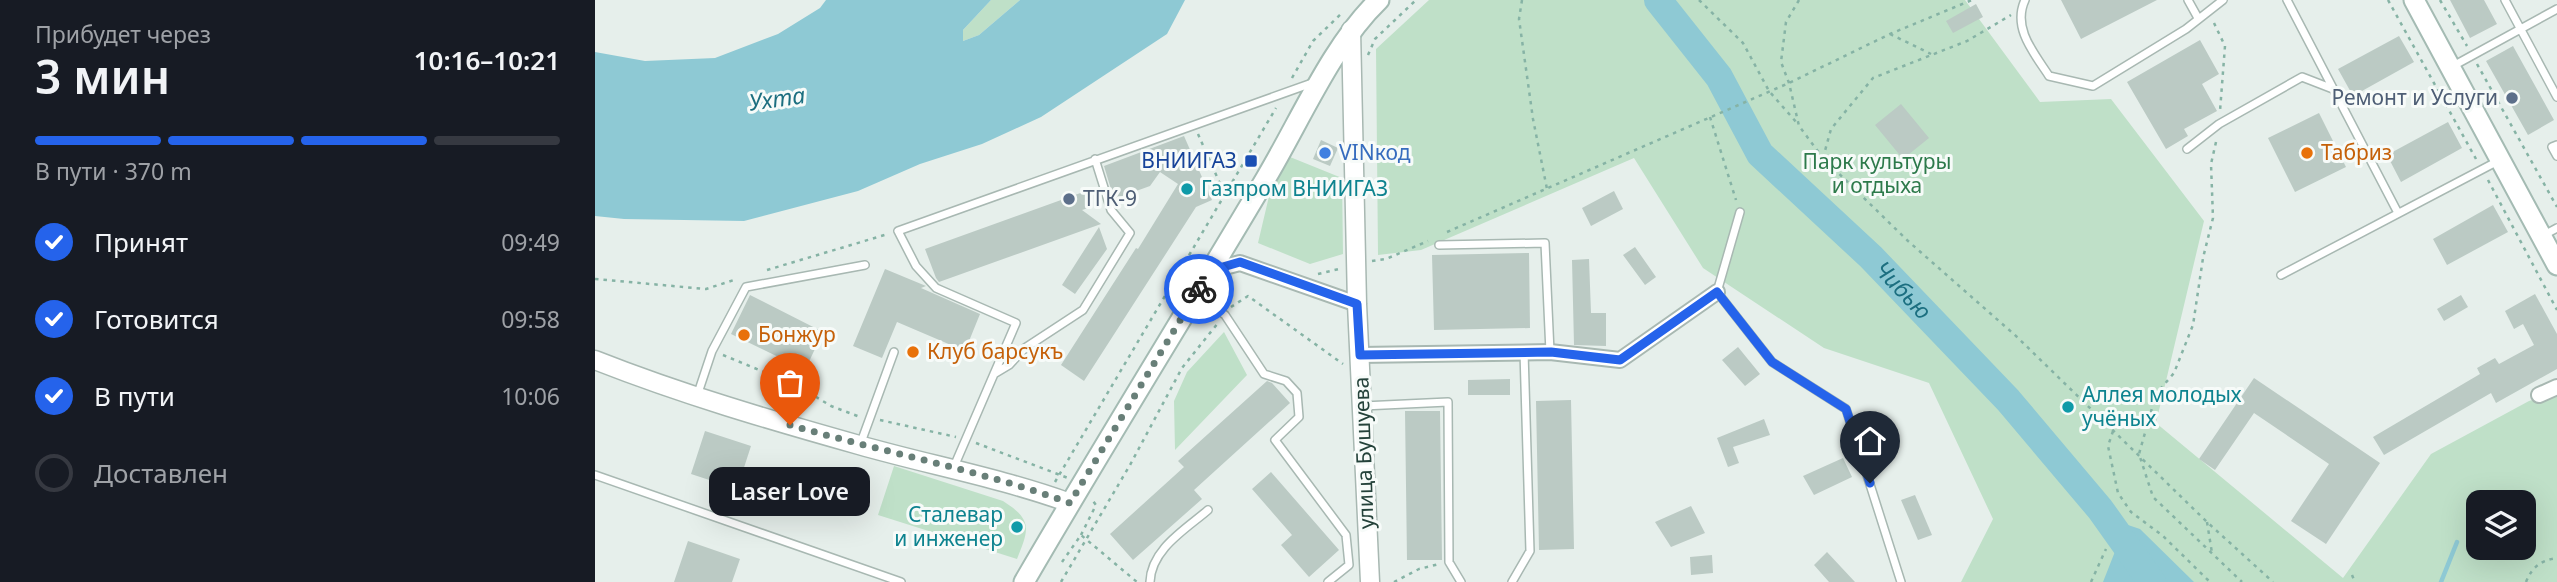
<!DOCTYPE html>
<html lang="ru">
<meta charset="utf-8">
<style>
:root{--surface:#171b24;--page:#242831;--text:#f1f3f6;--muted:#9ea1a6;--line:#363941;--accent:#2563eb}
body{margin:0;font-family:"Noto Sans",sans-serif;background:var(--page);color:var(--text);height:100vh;display:flex;flex-direction:column;font-size:26px;white-space:nowrap}
*{box-sizing:border-box;margin:0}
p{font-size:23px;color:var(--muted)}
.icon{flex:none;width:38px;height:38px;fill:none;stroke:currentColor;stroke-width:2;stroke-linecap:round;stroke-linejoin:round}
.map{position:relative;flex:1;overflow:hidden}
.drawer{display:flex;flex-direction:column;background:var(--surface);width:595px}
.drawer>*{flex:none}
.buttons{position:absolute;left:1871px;top:490px;display:grid;gap:14px}
.buttons a{display:grid;place-items:center;width:70px;height:70px;border-radius:14px;background:var(--surface);box-shadow:0 7px 28px #0002;font-size:35px}
.pin{position:absolute;display:grid;place-items:center;width:60px;height:60px;color:#fff;margin:-72px -30px;border-radius:50% 50% 50% 0;rotate:-45deg;box-shadow:0 0 7px #0007}
.pin .icon{rotate:45deg}
.courier{position:absolute;display:grid;place-items:center;width:70px;height:70px;margin:-35px;border:5px solid #2563eb;border-radius:50%;background:#fff;color:#222;box-shadow:0 2px 9px #0007}
.bubble{position:absolute;height:49px;border-radius:14px;background:var(--surface);box-shadow:0 7px 28px #0002;font-size:23px;font-weight:600;line-height:49px;text-align:center}
.headline em{font-style:normal;font-weight:600}
.headline div{display:flex;flex-direction:column-reverse}
.headline{display:flex;align-items:center;justify-content:space-between;height:119px;padding:0 35px}
h1{font-size:46px;font-weight:600;line-height:52px}
.bar{display:grid;grid-template-columns:repeat(4,1fr);gap:10px 7px;align-content:center;height:84px;padding:0 35px}
.bar i{height:9px;border-radius:5px;background:var(--line)}
.bar .active{background:var(--accent)}
.bar p{grid-column:span 4}
ol{padding:0 35px;list-style:none}
li{display:flex;align-items:center;gap:21px;height:77px}
li p{margin-inline-start:auto}
li .icon{padding:7px;border-radius:50%;background:var(--accent);color:#fff;stroke-width:4}
li:last-child{color:var(--muted)}
li i{width:38px;height:38px;border:4px solid var(--line);border-radius:50%}
main{display:flex;flex:1;min-height:0}
.map>svg:first-child{display:block}
</style>
<main>
<section class="drawer">
<div class="headline"><div><h1>3 мин</h1><p>Прибудет через</p></div><em>10:16–10:21</em></div>
<div class="bar"><i class="active"></i><i class="active"></i><i class="active"></i><i></i><p>В пути · 370 m</p></div>
<ol>
<li><svg class="icon" aria-label="check" viewBox="0 0 24 24"><path d="M5 12l5 5 9-10"/></svg>Принят<p>09:49</p></li>
<li><svg class="icon" aria-label="check" viewBox="0 0 24 24"><path d="M5 12l5 5 9-10"/></svg>Готовится<p>09:58</p></li>
<li><svg class="icon" aria-label="check" viewBox="0 0 24 24"><path d="M5 12l5 5 9-10"/></svg>В пути<p>10:06</p></li>
<li><i></i>Доставлен</li>
</ol>
</section>
<div class="map">
<svg width="1962" height="582" viewBox="0 0 1962 582">
<rect width="100%" height="100%" fill="#e6efeb"/>
<!-- green -->
<path fill="#bfe0c8" fill-rule="evenodd" d="M396,0H425L384,35L368,41V30Z
M834,0H1370L1445,102L1516,99L1609,221L1561,423L1748,578L1836,454L1934,401L1962,392V582H1366L1398,519L1334,383L1229,348L1108,268L1039,158L826,250L783,255L781,49ZM1883,502H1928V548H1883Z
M695,157L747,178L748,254L715,264L663,243L675,192Z
M629,332L652,375L580,450L579,401L592,372Z
M299,466L408,501C438,520 434,529 422,559L283,515Z"/>
<!-- water -->
<path fill="#8ec9d4" d="M231,0H396L368,30V41L384,35L425,0H590L572,34L446,117L387,144L325,164L263,191L149,221L29,219L0,216V52L50,61L120,58L183,34L225,8Z
M1530,524L1545,529L1599,582H1508L1521,549L1516,542Z"/>
<g fill="none" stroke-linecap="round" stroke-linejoin="round">
<!-- stream -->
<path stroke="#8ec9d4" stroke-width="4.5" d="M1846,582L1862,542"/>
<!-- river -->
<path stroke="#8ec9d4" stroke-width="28" id="s1" d="M1063,0L1124,77L1165,154L1276,257L1413,400L1505,509L1557,582"/>
</g>
<!-- building -->
<path fill="#bbcac4" d="M1466,0H1562L1486,39Z
M1855,0H1889L1902,24L1875,38Z
M1381,4L1388,17L1358,33L1351,21Z
M1804,36L1819,62L1758,96L1743,69Z
M1605,40L1624,74L1607,84L1622,111L1589,129L1593,136L1571,149L1532,82Z
M1918,46L1959,120L1933,135L1891,61Z
M1306,104L1334,138L1308,159L1280,125Z
M1724,113L1751,167L1700,192L1673,138Z
M1853,122L1867,148L1806,182L1792,155Z
M589,136L617,200L601,207L489,381L466,365L541,248L543,249L583,184L565,172L555,186L519,199L509,166Z
M726,140L743,148L735,166L718,159Z
M491,191L497,207L487,210L506,224L344,282L341,278L330,249Z
M1019,191L1028,209L996,226L987,208Z
M1898,205L1913,232L1852,265L1838,239Z
M504,227L512,249L480,294L467,285Z
M1040,247L1061,277L1050,285L1028,255Z
M934,253L935,328L839,330L837,255Z
M994,259L996,313H1011V346L979,345L977,260Z
M290,269L331,286L326,288L385,314L370,351L302,322L287,358L258,346Z
M1940,294L1962,334V369L1901,403L1896,393L1789,455L1778,437L1885,374L1882,368L1900,358L1904,364L1939,345L1928,324L1919,329L1910,311Z
M155,295L228,332L210,370L136,334Z
M1866,295L1873,307L1849,321L1842,309Z
M1143,347L1165,374L1150,386L1127,360Z
M1659,378L1785,463L1731,544L1696,521L1734,464L1659,413L1620,470L1604,459Z
M915,379V395H873V380Z
M672,381L677,383L695,403L599,490L607,499L538,560L515,534L589,467L583,461Z
M976,400L979,549L944,550L941,401Z
M810,411H845L847,560H812Z
M1169,419L1175,435L1138,447L1144,463L1133,467L1122,438Z
M110,431L156,446L142,489L96,474Z
M1248,458L1257,477L1219,495L1208,476Z
M676,472L744,550L714,577L686,545L697,535L657,489Z
M1320,495L1337,535L1323,540L1306,500Z
M1096,506L1110,533L1076,547L1060,522Z
M93,541L145,559L137,582H79Z
M1232,552L1260,582H1234L1219,565Z
M1117,555L1118,573L1096,575L1095,557Z"/>
<g fill="none" stroke-linecap="round" stroke-linejoin="round">
<!-- service casing -->
<g stroke="#a8b8b2" stroke-width="10">
<path id="service" d="M1430,0C1417,28 1439,53 1454,76L1498,86L1591,29L1628,0
M1593,0L1603,18
M1692,0L1803,213
M1910,0L1962,97
M1858,66L1962,9
M1962,145L1957,147L1962,156
M1592,149L1624,124L1707,77L1738,89
M1145,212L1122,292L1177,362L1251,409L1306,582
M1947,236L1962,228
M844,245L950,243L955,352
M1686,275L1905,160
M602,294L630,315L669,374L691,381L702,393L704,417L680,440L751,535L754,565L733,582
M399,374L414,365L430,348L488,310L535,233L516,210L500,159
M102,396L117,351L151,287L270,265
M768,406L853,402L854,562L866,582
M265,445L299,352
M358,469L421,323L341,288L321,266L303,231L720,82
M0,475L306,582
M555,582C556,549 591,529 613,510
M917,582L935,551L929,352"/>
</g>
<!-- minor casing -->
<g stroke="#a8b8b2" stroke-width="18">
<path id="minor" d="M614,271L645,263L762,304
M765,355L955,352L1025,360L1122,292
M1944,395L1962,387"/>
</g>
<!-- tertiary casing -->
<g stroke="#a8b8b2" stroke-width="21">
<path id="tertiary" d="M756,30L762,304L775,582
M0,360C86,394 175,420 264,445C334,465 406,478 475,503"/>
</g>
<!-- secondary casing -->
<g stroke="#a4bbb3" stroke-width="23">
<path id="secondary" d="M1819,0L1962,265
M429,582C508,446 591,313 671,178C705,121 737,45 784,0"/>
</g>
<!-- path -->
<path stroke="#86b3a5" stroke-width="2.5" stroke-dasharray="3.5 5" stroke-linecap="butt" d="M927,0L924,19L938,119L952,189
M1104,0L1148,43L1174,91L1202,123
M1204,0L1191,22L1186,62L1194,83L1204,126L1228,158L1313,241L1421,336L1612,522L1678,582
M1793,0L1881,159
M1845,0L1872,46
M1619,23L1630,46L1625,111
M1295,34L1336,54
M773,55L780,39L821,0
M1882,64L1962,207
M697,78L718,41L748,12
M1115,117L1141,200
M603,134L630,195
M1621,142L1616,164L1618,218L1608,258L1598,325L1579,373L1561,394L1544,454L1558,497L1647,582
M1228,158L1236,129L1278,78L1372,41L1416,15
M1893,180L1962,310
M638,183L643,190
M852,232L1194,83L1295,34L1377,0
M777,261L791,259L833,241
M172,270L293,234
M723,274L744,269
M0,279L111,289L142,279
M636,307L653,296L748,364
M128,355L203,386L236,406L265,417
M285,420L361,437
M1518,431L1513,446L1523,493L1536,512L1568,536L1615,582
M381,443L473,478
M460,482L681,108
M1612,522L1617,553
M486,535L501,505L498,501
M467,562L486,535L542,582
M1757,575L1760,582
M466,582L535,465L587,368L623,323
M799,582L824,569L844,564
M1496,582L1511,549
M1931,582C1937,567 1946,560 1962,558"/>
<!-- service -->
<use href="#service" stroke="#fff" stroke-width="7"/>
<!-- minor -->
<use href="#minor" stroke="#fff" stroke-width="14"/>
<!-- tertiary -->
<use href="#tertiary" stroke="#fff" stroke-width="18"/>
<!-- secondary -->
<use href="#secondary" stroke="#fff" stroke-width="19"/>
</g>
<g fill="none" stroke-linecap="round" stroke-linejoin="round">
<!-- done -->
<path stroke="#687f78" stroke-width="7" stroke-dasharray="0 12.6" d="M195,425C288,452 384,470 475,503L604,289"/>
<!-- route -->
<path stroke="#2563eb" stroke-width="9" d="M604,289L614,271L645,262L762,304L765,355L956,352L1025,360L1122,292L1177,362L1251,409L1275,483"/>
</g>
<!-- markers -->
<g fill="#5c6f8a" stroke="#f7fbf9" stroke-width="2.5">
<circle cx="1917" cy="98" r="7"/>
<circle cx="474" cy="199" r="7"/>
</g>
<circle fill="#3f7fe0" stroke="#f7fbf9" stroke-width="2.5" cx="730" cy="153" r="7"/>
<g fill="#e8710a" stroke="#f7fbf9" stroke-width="2.5">
<circle cx="1712" cy="153" r="7"/>
<circle cx="149" cy="335" r="7"/>
<circle cx="318" cy="352" r="7"/>
</g>
<rect fill="#1a4fb4" stroke="#f7fbf9" stroke-width="2.5" x="649" y="154" width="14" height="14" rx="3.5"/>
<g fill="#0f9aa8" stroke="#f7fbf9" stroke-width="2.5">
<circle cx="592" cy="189" r="7"/>
<circle cx="1473" cy="407" r="7"/>
<circle cx="422" cy="527" r="7"/>
</g>
<g text-anchor="middle" stroke-width="6" stroke-linejoin="round" paint-order="stroke">
<!-- service labels -->
<g font-size="21" fill="#4e5e75" stroke="#f7fbf9" text-anchor="end">
<text x="1903" y="105">Ремонт и Услуги</text>
<text x="488" y="206" text-anchor="start">ТГК-9</text>
</g>
<!-- shop labels -->
<g font-size="21" fill="#366cbe" stroke="#f7fbf9" text-anchor="start">
<text x="744" y="160">VINкод</text>
</g>
<!-- food labels -->
<g font-size="21" fill="#c56008" stroke="#f7fbf9" text-anchor="start">
<text x="1726" y="160">Табриз</text>
<text x="163" y="342">Бонжур</text>
<text x="332" y="359">Клуб барсукъ</text>
</g>
<!-- transit labels -->
<g font-size="21" fill="#164399" stroke="#f7fbf9" text-anchor="end">
<text x="642" y="168">ВНИИГАЗ</text>
</g>
<!-- park labels -->
<g font-size="21" fill="#2d7a4b" stroke="#f7fbf9">
<text x="1282" y="169">Парк культуры<tspan x="1282" dy="24">и отдыха</tspan></text>
</g>
<!-- culture labels -->
<g font-size="21" fill="#0d838f" stroke="#f7fbf9" text-anchor="start">
<text x="606" y="196">Газпром ВНИИГАЗ</text>
<text x="1487" y="402">Аллея молодых<tspan x="1487" dy="24">учёных</tspan></text>
<text x="408" y="522" text-anchor="end">Сталевар<tspan x="408" dy="24">и инженер</tspan></text>
</g>
<!-- street labels -->
<g font-size="21" fill="#24423a" stroke="#f7fbf9">
<text transform="translate(769 453) rotate(-92)" y="7">улица Бушуева</text>
</g>
<!-- water labels -->
<g font-size="23" font-style="italic" fill="#1c6f80" stroke="#f7fbf9">
<text transform="translate(182 99) rotate(-8)" y="8">Ухта</text>
<text dy="8" stroke="none"><textPath href="#s1" startOffset="383">Чибью</textPath></text>
</g>
</g>
</svg>
<div class="buttons">
<a><svg class="icon" aria-label="layers" viewBox="0 0 24 24"><path d="M12 4l9 5-9 5-9-5zM3 14l9 5 9-5"/></svg></a>
</div>
<div class="pin" style="left:195px;top:425px;background:#ea580c"><svg class="icon" aria-label="bag" viewBox="0 0 24 24"><path d="M5 8h14l-1 12H6zM9 8a3 3 0 0 1 6 0"/></svg></div>
<div class="pin" style="left:1275px;top:483px;background:#1f2937"><svg class="icon" aria-label="home" viewBox="0 0 24 24"><path d="M3 11l9-7 9 7M6 9v11h12V9"/></svg></div>
<div class="courier" style="left:604px;top:289px"><svg class="icon" aria-label="bike" viewBox="0 0 24 24"><circle cx="6" cy="16" r="4"/><circle cx="18" cy="16" r="4"/><path d="M6 16l4-8h5l3 8M10 8l3 8H6M13 5h3"/></svg></div>
<div class="bubble" style="left:114px;top:467px;width:161px">Laser Love</div>
</div>
</main>
